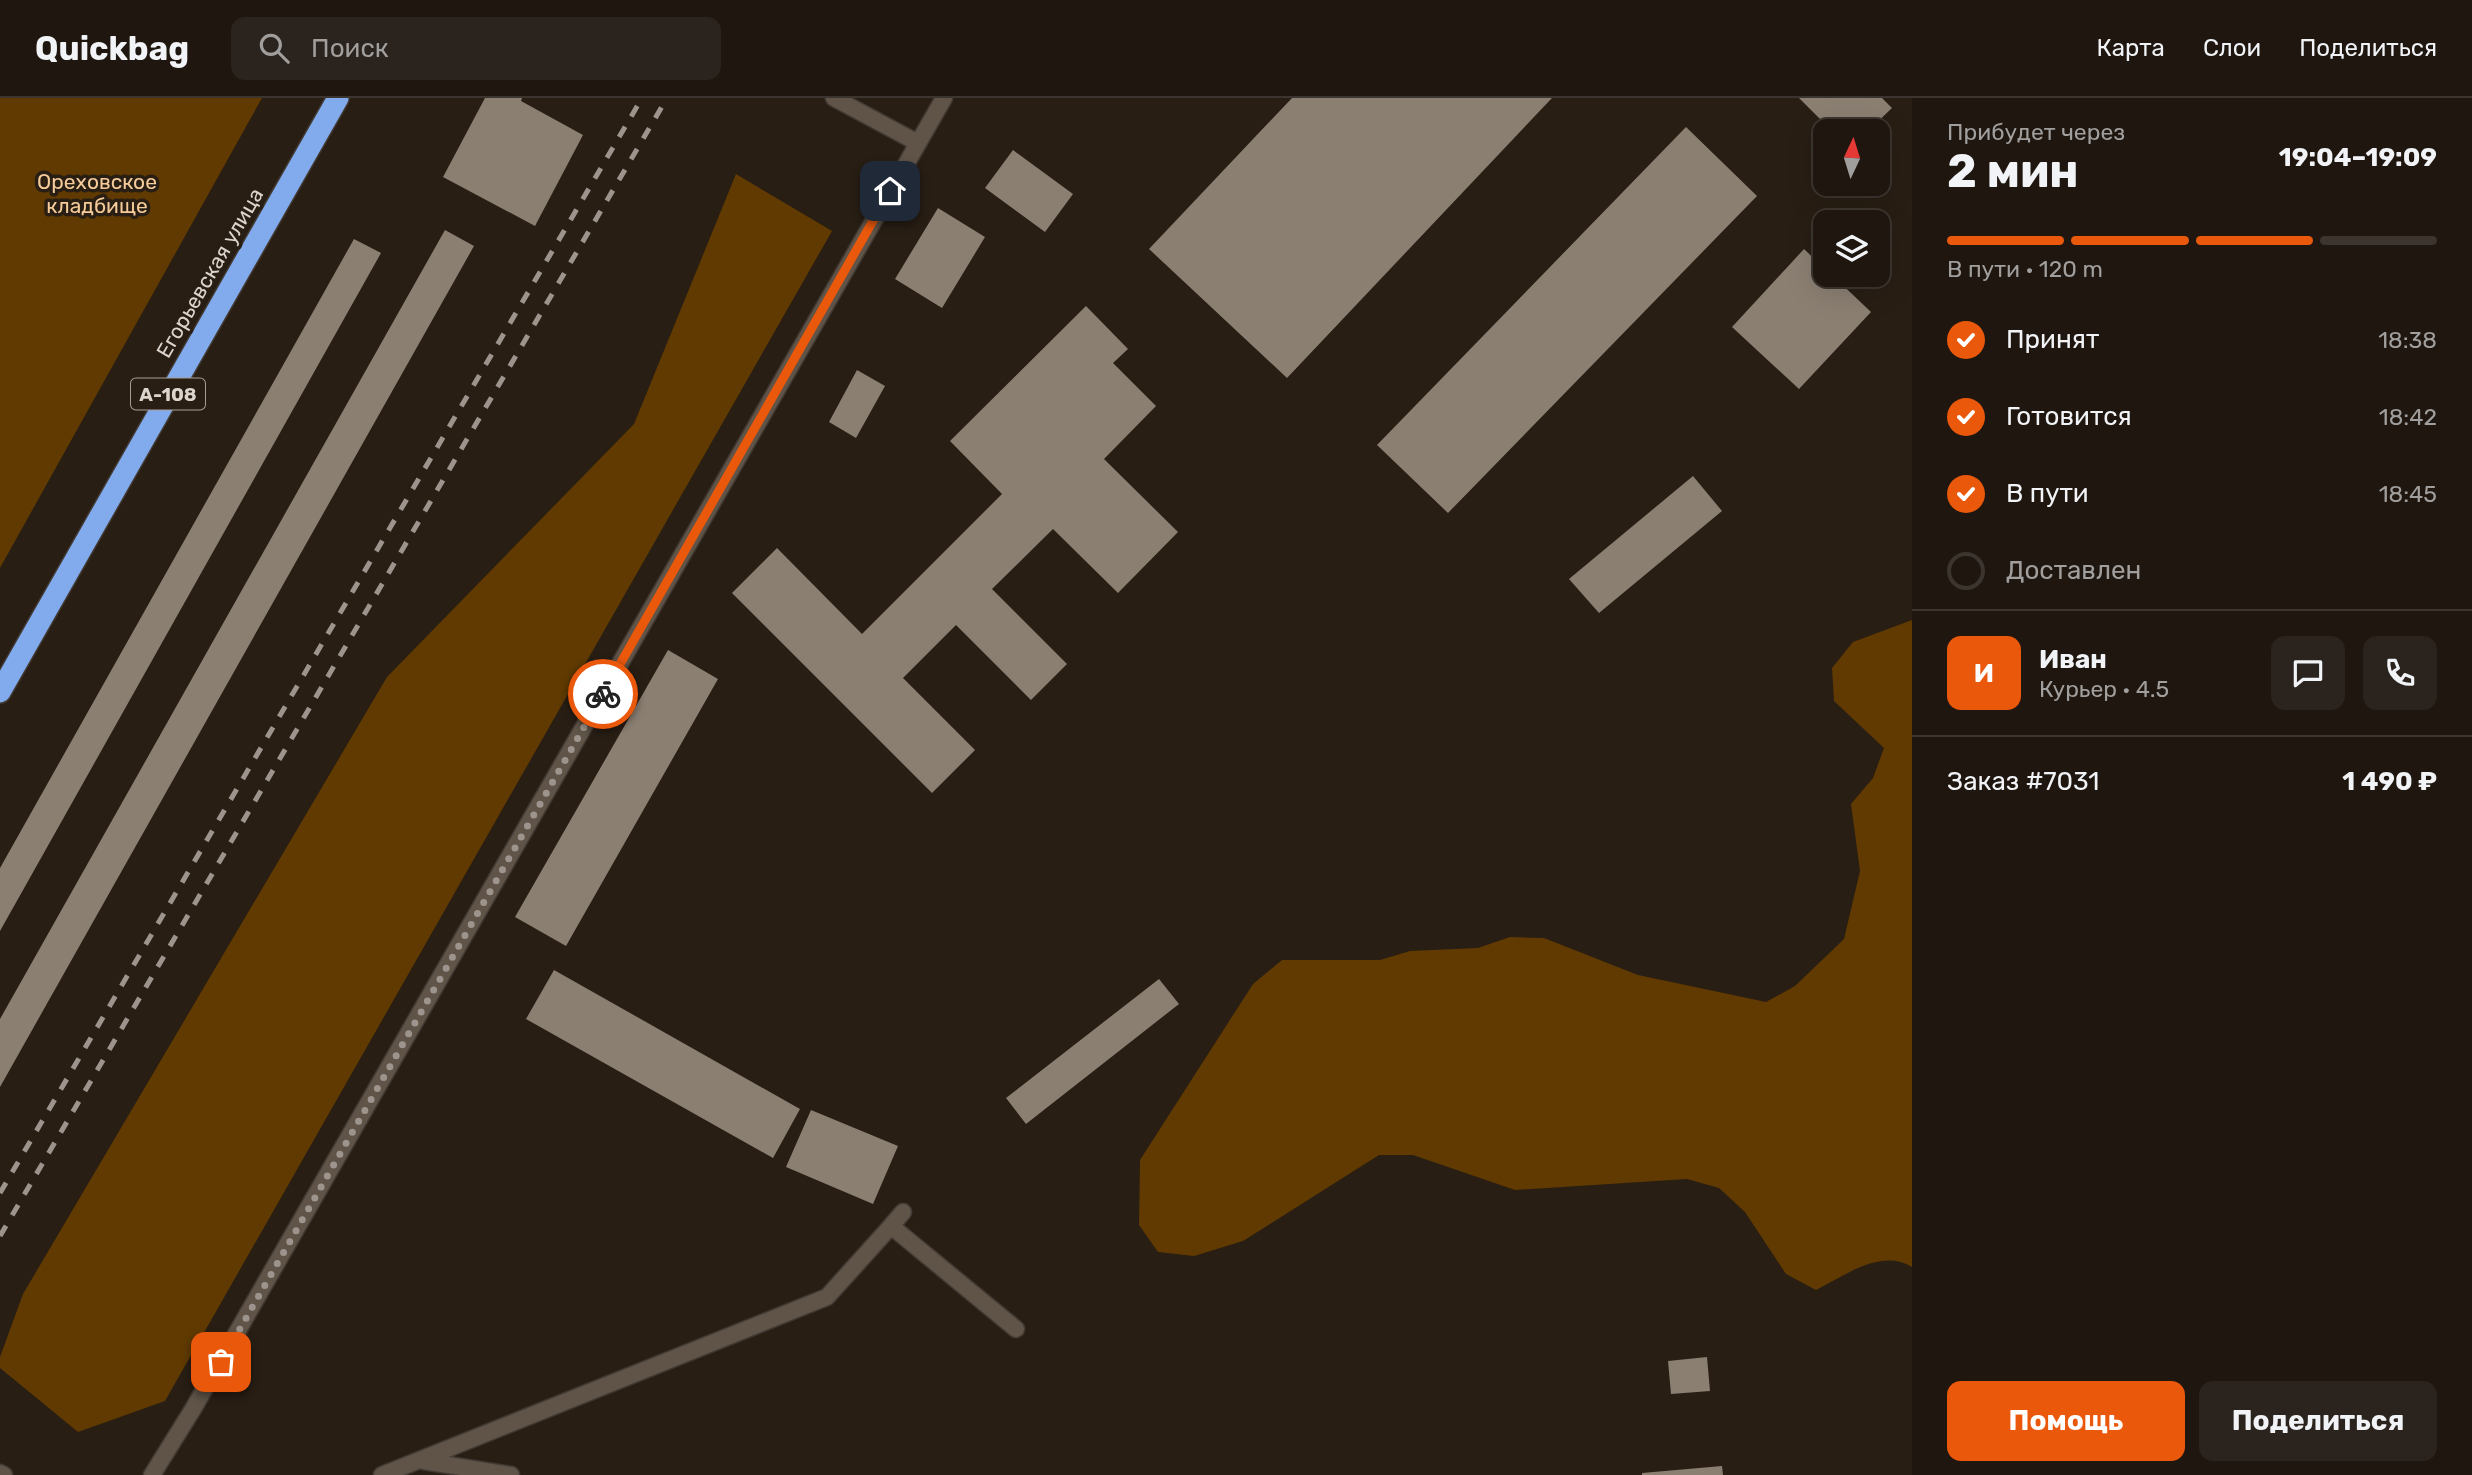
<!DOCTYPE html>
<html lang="ru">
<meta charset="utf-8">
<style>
:root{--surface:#1e160f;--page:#2b231d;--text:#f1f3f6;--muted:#a19f9e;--line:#3c352f;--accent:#ea580c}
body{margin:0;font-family:Rubik,sans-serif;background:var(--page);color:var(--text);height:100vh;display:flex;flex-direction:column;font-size:26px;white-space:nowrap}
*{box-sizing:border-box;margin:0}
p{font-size:23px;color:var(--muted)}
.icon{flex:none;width:38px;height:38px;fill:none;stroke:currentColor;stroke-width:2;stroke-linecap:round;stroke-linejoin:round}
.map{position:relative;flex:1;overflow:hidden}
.side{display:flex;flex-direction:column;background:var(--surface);width:560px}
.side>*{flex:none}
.needle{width:46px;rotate:4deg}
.controls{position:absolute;left:1813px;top:21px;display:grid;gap:14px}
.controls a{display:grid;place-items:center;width:77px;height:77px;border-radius:14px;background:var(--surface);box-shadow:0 7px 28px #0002,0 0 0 2px var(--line);font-size:35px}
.pin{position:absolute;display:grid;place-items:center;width:60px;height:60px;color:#fff;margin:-30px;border-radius:14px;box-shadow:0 4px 10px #0006}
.courier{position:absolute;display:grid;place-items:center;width:70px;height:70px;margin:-35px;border:5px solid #ea580c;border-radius:50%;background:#fff;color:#222;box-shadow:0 2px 9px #0007}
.head em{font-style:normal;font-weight:700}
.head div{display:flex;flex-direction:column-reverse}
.head{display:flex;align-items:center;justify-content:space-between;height:119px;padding:0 35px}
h1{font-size:46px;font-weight:700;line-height:52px}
.bar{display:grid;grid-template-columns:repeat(4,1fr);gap:10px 7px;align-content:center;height:84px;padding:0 35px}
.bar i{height:9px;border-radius:5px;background:var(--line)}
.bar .active{background:var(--accent)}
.bar p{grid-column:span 4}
.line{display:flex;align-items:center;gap:18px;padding:0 35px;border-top:2px solid var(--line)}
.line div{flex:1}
.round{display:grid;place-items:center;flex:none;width:74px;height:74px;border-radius:14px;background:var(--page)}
ol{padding:0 35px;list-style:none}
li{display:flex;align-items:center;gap:21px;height:77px}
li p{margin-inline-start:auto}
li .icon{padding:7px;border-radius:50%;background:var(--accent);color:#fff;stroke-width:4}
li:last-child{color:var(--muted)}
li i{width:38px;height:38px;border:4px solid var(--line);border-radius:50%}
.cta{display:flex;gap:14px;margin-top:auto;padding:14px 35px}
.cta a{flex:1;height:80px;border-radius:14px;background:var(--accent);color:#fff;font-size:28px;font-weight:700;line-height:80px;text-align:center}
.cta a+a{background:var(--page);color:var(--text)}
header{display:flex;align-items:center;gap:42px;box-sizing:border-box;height:98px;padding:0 35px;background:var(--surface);border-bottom:2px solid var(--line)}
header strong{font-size:33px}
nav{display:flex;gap:38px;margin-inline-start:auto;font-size:24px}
.search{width:490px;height:63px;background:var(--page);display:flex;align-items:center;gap:18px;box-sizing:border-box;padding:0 24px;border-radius:14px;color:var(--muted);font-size:26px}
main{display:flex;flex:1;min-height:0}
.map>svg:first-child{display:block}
</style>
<header>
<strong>Quickbag</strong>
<div class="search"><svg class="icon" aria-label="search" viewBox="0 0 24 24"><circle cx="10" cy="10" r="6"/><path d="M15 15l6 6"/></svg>Поиск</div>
<nav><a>Карта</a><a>Слои</a><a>Поделиться</a></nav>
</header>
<main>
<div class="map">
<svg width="1912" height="1377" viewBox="0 0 1912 1377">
<rect width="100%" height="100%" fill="#281e14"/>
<!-- green -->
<path fill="#603a00" d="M0,0H262L0,470Z
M736,76L832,133L165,1303L78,1334L0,1270V1259L23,1196L387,579L634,326Z
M1912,522V1169C1881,1150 1844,1178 1816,1192L1786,1176L1745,1114L1719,1090L1687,1081L1515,1092L1413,1057H1379L1243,1143L1194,1158L1158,1154L1139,1127L1140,1062L1253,886L1282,862H1380L1410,853L1478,850L1510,839L1544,840L1638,877L1766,904L1795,888L1844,841L1860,773L1851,706L1873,680L1884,650L1834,603L1832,570L1853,544Z"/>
<!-- building -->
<path fill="#8b7f72" d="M485,0H522L521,3L583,37L535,128L443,79Z
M1292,0H1552L1287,280L1149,151Z
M1799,0H1882L1892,10L1868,33H1832Z
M1686,29L1757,98L1448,415L1377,347Z
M1013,52L1073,96L1045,134L985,90Z
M938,110L985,139L942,210L895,181Z
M445,132L474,148L0,989V921Z
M354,141L381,155L0,833V770Z
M1804,151L1825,171V177H1832L1871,214L1799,291L1732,229Z
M1086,208L1128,251L1113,265L1156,308L1104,361L1178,434L1118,495L1053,431L992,491L1067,566L1031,602L956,527L903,580L975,652L932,695L732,495L777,450L862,536L1002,396L950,343Z
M857,272L885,288L856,340L829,324Z
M1693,378L1722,413L1599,515L1569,481Z
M668,552L718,581L566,848L515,819Z
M554,872L800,1011L773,1060L526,921Z
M1159,881L1179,906L1026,1026L1006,1000Z
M811,1012L898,1048L873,1106L786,1069Z
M1707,1259L1710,1293L1671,1296L1668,1263Z
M1722,1368L1723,1377H1642V1375Z"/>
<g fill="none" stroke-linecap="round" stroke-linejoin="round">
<!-- lane casing -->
<g stroke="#413933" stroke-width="19">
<path id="lane" d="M834,0L918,45
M891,1128L903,1114
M423,1363L511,1377
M0,1375L4,1377
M152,1377L193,1311L944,0
M382,1377L827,1199L891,1128L1016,1231"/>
</g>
<!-- highway casing -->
<g stroke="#413933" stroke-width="24">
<path id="highway" d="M0,594L338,0"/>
</g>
<!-- lane -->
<use href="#lane" stroke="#5f5447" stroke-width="16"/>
<!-- highway -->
<use href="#highway" stroke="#82abed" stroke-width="21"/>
<!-- rail -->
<path stroke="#9d958d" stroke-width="5" stroke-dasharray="12 12" stroke-linecap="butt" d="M0,1095L642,0
M0,1138L667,0"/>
</g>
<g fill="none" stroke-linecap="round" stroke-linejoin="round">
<!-- done -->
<path stroke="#9d958d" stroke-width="7" stroke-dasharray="0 12.6" d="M221,1264L603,596"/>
<!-- route -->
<path stroke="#ea580c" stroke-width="9" d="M603,596L890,93"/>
</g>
<g text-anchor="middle" stroke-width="7" stroke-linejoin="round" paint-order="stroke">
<!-- shield labels -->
<rect fill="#281e14" stroke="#a69e96" stroke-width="2" x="131" y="280.5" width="74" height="31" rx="5"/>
<g font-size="19" font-weight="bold" fill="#dcd5ce">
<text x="168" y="303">А-108</text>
</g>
<!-- park labels -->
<g font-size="21" fill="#f5cb9a" stroke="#281e14">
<text x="97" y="91">Ореховское<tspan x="97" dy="24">кладбище</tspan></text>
</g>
<!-- street labels -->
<g font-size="21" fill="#dcd5ce" stroke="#281e14">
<text transform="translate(210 175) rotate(-60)" y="7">Егорьевская улица</text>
</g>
</g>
</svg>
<div class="controls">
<a><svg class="needle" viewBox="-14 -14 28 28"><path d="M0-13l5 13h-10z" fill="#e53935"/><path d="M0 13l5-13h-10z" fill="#a19f9e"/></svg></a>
<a><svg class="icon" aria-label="layers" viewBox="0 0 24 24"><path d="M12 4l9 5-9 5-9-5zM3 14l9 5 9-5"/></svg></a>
</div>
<div class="pin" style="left:221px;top:1264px;background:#ea580c"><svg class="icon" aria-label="bag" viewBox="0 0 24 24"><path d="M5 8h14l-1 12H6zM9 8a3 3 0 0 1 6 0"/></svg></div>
<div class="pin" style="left:890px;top:93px;background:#1f2937"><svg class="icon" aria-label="home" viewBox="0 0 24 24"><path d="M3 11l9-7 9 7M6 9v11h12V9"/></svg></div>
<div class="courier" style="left:603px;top:596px"><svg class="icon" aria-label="bike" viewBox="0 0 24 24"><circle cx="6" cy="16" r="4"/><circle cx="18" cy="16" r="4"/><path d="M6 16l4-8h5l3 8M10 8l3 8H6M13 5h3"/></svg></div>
</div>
<section class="side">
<div class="head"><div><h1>2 мин</h1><p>Прибудет через</p></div><em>19:04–19:09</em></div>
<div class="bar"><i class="active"></i><i class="active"></i><i class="active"></i><i></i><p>В пути · 120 m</p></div>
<ol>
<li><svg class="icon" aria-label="check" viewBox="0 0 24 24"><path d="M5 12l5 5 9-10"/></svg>Принят<p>18:38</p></li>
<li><svg class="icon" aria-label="check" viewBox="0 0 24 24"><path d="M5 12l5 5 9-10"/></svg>Готовится<p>18:42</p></li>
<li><svg class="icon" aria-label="check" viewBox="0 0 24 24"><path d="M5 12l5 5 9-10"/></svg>В пути<p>18:45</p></li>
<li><i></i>Доставлен</li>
</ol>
<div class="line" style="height:126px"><b class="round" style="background:var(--accent);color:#fff">И</b><div><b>Иван</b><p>Курьер · 4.5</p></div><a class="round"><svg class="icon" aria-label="chat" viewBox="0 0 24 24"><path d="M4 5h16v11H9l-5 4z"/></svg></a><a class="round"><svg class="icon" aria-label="phone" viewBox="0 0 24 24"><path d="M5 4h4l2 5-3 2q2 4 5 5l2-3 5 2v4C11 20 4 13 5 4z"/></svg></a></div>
<div class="line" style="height:91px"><div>Заказ #7031</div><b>1 490 ₽</b></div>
<div class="cta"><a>Помощь</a><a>Поделиться</a></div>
</section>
</main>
